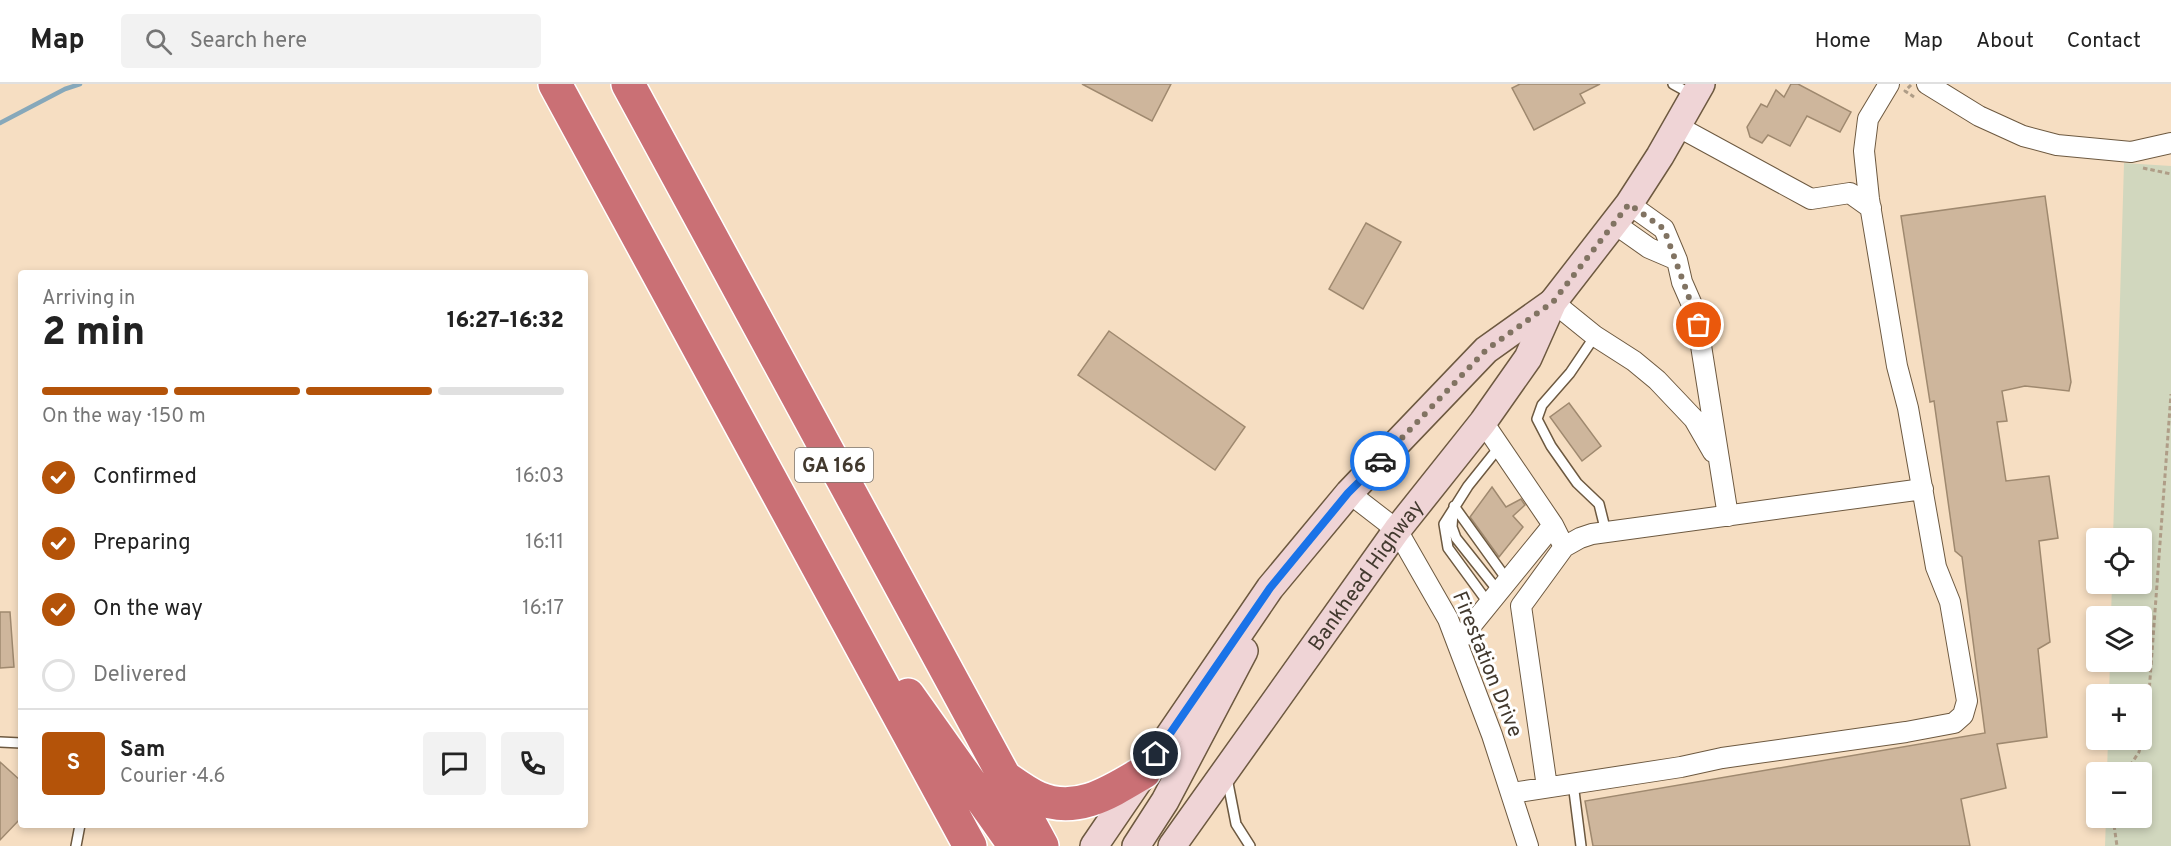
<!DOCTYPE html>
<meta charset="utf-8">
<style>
:root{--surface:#fff;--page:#f2f2f2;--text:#222;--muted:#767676;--line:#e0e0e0;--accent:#b45309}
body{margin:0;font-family:Overpass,sans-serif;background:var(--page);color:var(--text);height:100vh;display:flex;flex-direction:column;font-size:22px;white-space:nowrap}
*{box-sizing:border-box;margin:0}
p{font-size:20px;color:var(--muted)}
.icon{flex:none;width:33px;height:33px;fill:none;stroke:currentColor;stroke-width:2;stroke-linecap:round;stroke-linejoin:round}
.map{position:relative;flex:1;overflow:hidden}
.sheet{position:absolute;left:18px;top:186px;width:570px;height:558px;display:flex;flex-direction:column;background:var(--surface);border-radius:6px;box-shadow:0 3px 9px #0003}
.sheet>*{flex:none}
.buttons{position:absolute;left:2086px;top:444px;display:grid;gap:12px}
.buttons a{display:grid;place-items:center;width:66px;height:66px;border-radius:6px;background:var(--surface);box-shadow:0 3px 9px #0003;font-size:30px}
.pin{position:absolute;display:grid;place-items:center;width:51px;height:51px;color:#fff;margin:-26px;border:3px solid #fff;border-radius:50%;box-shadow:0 2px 6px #0007}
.courier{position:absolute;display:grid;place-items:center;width:60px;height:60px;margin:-30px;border:4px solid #1a73e8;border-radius:50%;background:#fff;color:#222;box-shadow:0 2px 8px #0007}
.head em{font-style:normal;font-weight:800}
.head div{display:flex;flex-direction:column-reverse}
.head{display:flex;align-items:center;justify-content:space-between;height:102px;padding:0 24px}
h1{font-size:39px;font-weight:800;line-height:45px}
.bar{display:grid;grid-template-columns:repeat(4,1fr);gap:9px 6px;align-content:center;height:72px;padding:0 24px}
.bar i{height:8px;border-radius:4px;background:var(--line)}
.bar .selected{background:var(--accent)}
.bar p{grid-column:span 4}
.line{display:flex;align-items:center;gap:15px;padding:0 24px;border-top:2px solid var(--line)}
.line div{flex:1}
.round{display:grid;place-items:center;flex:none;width:63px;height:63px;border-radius:6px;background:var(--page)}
ol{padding:0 24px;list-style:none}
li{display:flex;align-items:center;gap:18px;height:66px}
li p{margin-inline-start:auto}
li .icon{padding:6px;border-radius:50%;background:var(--accent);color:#fff;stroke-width:4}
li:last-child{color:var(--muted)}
li i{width:33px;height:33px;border:3px solid var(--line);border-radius:50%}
header{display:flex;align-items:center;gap:36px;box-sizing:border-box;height:84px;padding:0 30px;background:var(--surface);border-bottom:2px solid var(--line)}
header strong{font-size:28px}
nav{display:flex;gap:33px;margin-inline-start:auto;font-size:21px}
.search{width:420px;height:54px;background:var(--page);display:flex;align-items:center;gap:15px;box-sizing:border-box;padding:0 21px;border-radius:6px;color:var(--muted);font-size:22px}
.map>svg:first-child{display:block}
</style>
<header>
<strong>Map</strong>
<div class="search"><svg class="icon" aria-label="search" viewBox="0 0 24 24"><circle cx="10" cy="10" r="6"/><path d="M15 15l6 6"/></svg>Search here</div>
<nav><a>Home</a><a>Map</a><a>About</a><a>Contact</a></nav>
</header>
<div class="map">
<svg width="2171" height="762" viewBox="0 0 2171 762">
<rect width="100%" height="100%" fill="#f6dec2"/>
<!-- green -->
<path fill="#d1d7be" d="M2124,79L2171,82V762H2105L2106,734H2142V688H2107L2108,656H2142V610H2109L2110,578H2142V532H2111L2112,500H2142V454H2113Z"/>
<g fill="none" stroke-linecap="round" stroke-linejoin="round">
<!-- stream -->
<path stroke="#87a8ba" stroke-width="4.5" d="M0,39L65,5L80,0"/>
</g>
<!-- building -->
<path fill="#ceb69c" stroke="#9f896f" stroke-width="1.5" d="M1082,0H1171L1152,37Z
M1520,0H1600L1580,10L1585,19L1534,46L1512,4Z
M1791,0H1798L1851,28L1840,48L1807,32L1790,62L1768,51L1762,59L1750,53L1747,43L1761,20L1767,23L1776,6L1784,13Z
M2045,112L2071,298L2069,307L2025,302L2002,307L2007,337L1997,338L2006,397L2049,392L2058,454L2039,457L2050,558L2038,565L2047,653L1997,660L2006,704L1961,715L1970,762H1593L1585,717L1985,649L1962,473L1955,467L1934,317L1930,318L1901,132Z
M1366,139L1401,158L1363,225L1329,205Z
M1109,247L1245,343L1215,386L1078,291Z
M1569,319L1601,362L1582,377L1550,333Z
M1492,403L1506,423L1521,415L1525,421L1513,432L1523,443L1499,473L1470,433Z
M0,528H10L14,583L0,584Z
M0,678L21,697V734L0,756Z"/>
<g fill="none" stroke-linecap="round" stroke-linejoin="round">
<!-- lane casing -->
<g stroke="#6d5940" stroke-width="12">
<path id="lane" d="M1673,0L1693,11
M1595,252L1570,289L1542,321L1537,335L1551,362L1577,399L1599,420L1606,448
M1454,422L1508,497
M1453,428L1452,443L1456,454L1499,508
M1489,520L1448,464L1444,440L1468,402L1500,362
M0,658L21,659
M1227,694L1236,740L1250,762
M1573,699L1581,762
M76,762L80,741"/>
</g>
<!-- street casing -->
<g stroke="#6d5940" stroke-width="22">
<path id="street" d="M1927,0L1979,32L2023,52L2057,61L2131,68L2171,59
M1677,42L1811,115L1850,109L1871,124
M1629,120L1664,145L1677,176L1682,198L1696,230L1728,432
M1615,140L1649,164L1677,176
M1553,218L1595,252L1634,277L1657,296L1694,335L1713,368
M1483,338L1553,441
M1349,409L1397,446L1448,535L1492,651L1528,762
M1457,559L1553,441L1564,463L1580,454L1592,450L1923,405
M1547,703L1521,522L1564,463
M1512,709L1681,683L1722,674L1906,648L1954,639L1963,631L1967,617L1950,518L1936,483L1908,324L1897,282L1869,115L1864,67L1868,35L1889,0"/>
</g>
<!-- secondary casing -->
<g stroke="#6d5940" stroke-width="30">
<g id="secondary">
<path d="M1094,762L1270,504L1349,409L1486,266L1552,219"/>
<path d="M1136,762L1165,717L1244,567"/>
<path id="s1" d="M1172,762L1397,446L1483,338L1528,274L1553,218L1629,120L1660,72L1701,0"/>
</g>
</g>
<!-- highway casing -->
<g stroke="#fff" stroke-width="36">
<path id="highway" d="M555,0L970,762
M628,0L1042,762
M908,611L1015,762
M1006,694C1016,701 1027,709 1038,714C1077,731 1112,707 1144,688"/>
</g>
<!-- path -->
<path stroke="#af9d87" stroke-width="3" stroke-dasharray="4.5 3" stroke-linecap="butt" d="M1911,1L1905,7L1914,13
M2143,84L2171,90
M2142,655L2147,636L2171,310
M2126,688L2139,668L2142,656
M2113,734L2117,762"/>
<!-- lane -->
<use href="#lane" stroke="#fff" stroke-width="9"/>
<!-- street -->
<use href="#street" stroke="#fff" stroke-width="20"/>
<!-- secondary -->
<use href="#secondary" stroke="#efd4d6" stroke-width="27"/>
<!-- highway -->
<use href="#highway" stroke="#ca7075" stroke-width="33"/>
</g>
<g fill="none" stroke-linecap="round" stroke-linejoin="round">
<!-- done -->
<path stroke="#817362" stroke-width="6" stroke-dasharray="0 10.8" d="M1380,377L1486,266L1553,218L1629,120L1664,145L1699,241"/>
<!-- route -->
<path stroke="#1a73e8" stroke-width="8" d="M1156,670L1270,504L1348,409L1380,377"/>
</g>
<g text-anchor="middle" stroke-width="6" stroke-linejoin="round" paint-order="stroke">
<!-- shield labels -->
<rect fill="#fff" stroke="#7b746d" stroke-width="1.5" x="795" y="364" width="78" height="34" rx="4.5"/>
<g font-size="20" font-weight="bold" fill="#42392e">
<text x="834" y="388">GA 166</text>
</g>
<!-- street labels -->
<g font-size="21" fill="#42392e" stroke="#fff">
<text dy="7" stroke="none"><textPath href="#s1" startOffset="333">Bankhead Highway</textPath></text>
<text transform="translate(1488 580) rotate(68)" y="7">Firestation Drive</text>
</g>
</g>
</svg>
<div class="buttons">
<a><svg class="icon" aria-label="locate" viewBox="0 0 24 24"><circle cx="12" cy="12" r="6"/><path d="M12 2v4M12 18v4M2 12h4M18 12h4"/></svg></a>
<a><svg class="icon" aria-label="layers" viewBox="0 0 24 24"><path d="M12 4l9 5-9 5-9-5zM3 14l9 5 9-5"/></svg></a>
<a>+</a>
<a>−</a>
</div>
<div class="pin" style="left:1699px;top:241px;background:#ea580c"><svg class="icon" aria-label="bag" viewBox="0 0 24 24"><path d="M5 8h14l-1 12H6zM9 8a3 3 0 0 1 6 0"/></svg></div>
<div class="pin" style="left:1156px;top:670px;background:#1f2937"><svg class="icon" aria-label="home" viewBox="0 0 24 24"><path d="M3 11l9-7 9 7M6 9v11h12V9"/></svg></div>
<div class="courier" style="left:1380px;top:377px"><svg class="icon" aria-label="car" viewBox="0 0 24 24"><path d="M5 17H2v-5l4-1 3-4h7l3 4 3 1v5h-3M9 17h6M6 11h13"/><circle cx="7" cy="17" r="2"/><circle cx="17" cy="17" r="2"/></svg></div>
<section class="sheet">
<div class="head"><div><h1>2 min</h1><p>Arriving in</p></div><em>16:27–16:32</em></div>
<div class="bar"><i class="selected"></i><i class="selected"></i><i class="selected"></i><i></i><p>On the way · 150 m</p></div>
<ol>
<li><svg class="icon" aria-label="check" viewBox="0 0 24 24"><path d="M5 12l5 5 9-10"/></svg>Confirmed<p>16:03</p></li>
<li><svg class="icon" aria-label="check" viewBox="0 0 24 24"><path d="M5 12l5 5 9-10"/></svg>Preparing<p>16:11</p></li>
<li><svg class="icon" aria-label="check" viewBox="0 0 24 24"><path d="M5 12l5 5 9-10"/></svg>On the way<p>16:17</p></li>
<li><i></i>Delivered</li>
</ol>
<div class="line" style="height:108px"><b class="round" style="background:var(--accent);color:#fff">S</b><div><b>Sam</b><p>Courier · 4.6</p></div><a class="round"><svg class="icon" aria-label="chat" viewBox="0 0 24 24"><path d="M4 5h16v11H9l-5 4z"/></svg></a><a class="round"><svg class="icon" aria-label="phone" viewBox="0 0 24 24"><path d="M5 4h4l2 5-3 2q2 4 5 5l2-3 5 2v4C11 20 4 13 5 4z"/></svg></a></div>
</section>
</div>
